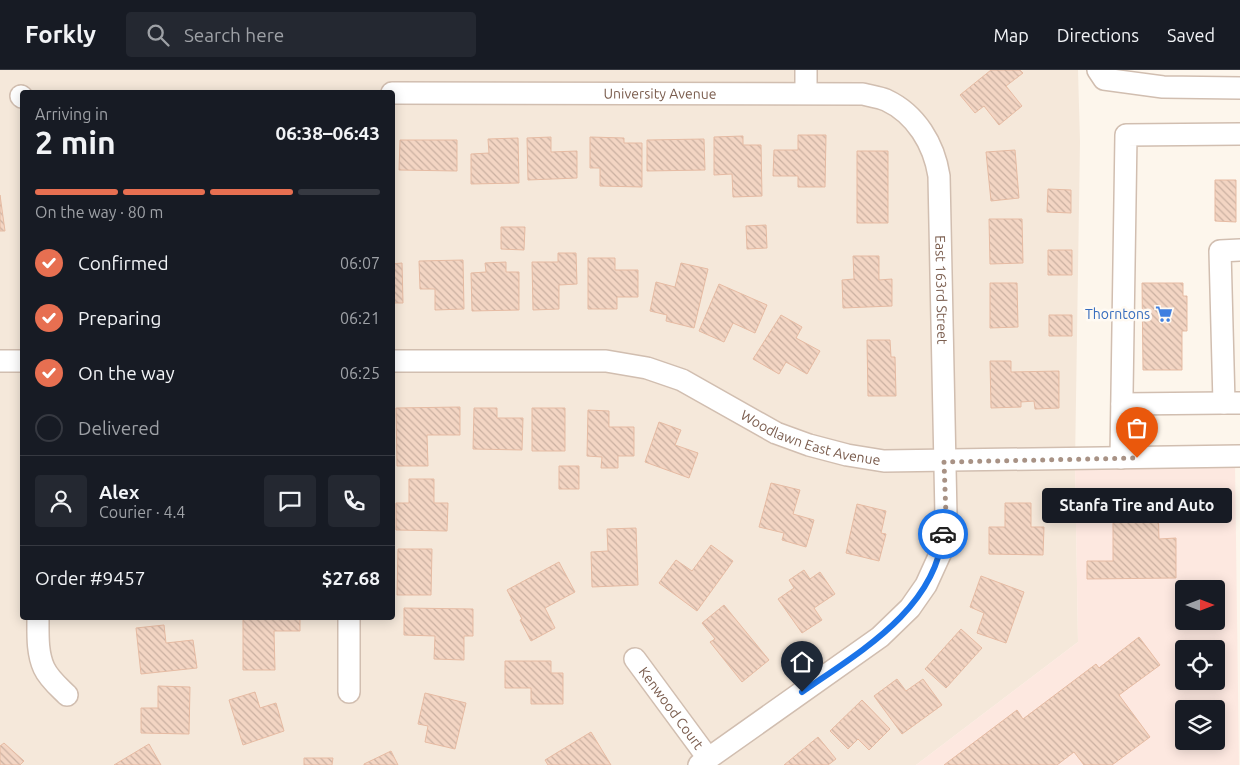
<!DOCTYPE html>
<meta charset="utf-8">
<style>
:root{--surface:#171b24;--page:#242831;--text:#f1f3f6;--muted:#9ea1a6;--line:#363941;--accent:#e76f51}
body{margin:0;font-family:Ubuntu,sans-serif;background:var(--page);color:var(--text);height:100vh;display:flex;flex-direction:column;font-size:19px;white-space:nowrap}
*{box-sizing:border-box;margin:0}
p{font-size:16px;color:var(--muted)}
.icon{flex:none;width:28px;height:28px;fill:none;stroke:currentColor;stroke-width:2;stroke-linecap:round;stroke-linejoin:round}
.map{position:relative;flex:1;overflow:hidden}
.side{position:absolute;left:20px;top:20px;width:375px;height:530px;display:flex;flex-direction:column;background:var(--surface);border-radius:5px;box-shadow:0 2px 12px #0003}
.side>*{flex:none}
.needle{width:32px;rotate:90deg}
.controls{position:absolute;left:1175px;top:510px;display:grid;gap:10px}
.controls a{display:grid;place-items:center;width:50px;height:50px;border-radius:5px;background:var(--surface);box-shadow:0 2px 12px #0003;font-size:25px}
.pin{position:absolute;display:grid;place-items:center;width:42px;height:42px;color:#fff;margin:-51px -21px;border-radius:50% 50% 50% 0;rotate:-45deg;box-shadow:0 0 5px #0007}
.pin .icon{rotate:45deg}
.courier{position:absolute;display:grid;place-items:center;width:50px;height:50px;margin:-25px;border:4px solid #1a73e8;border-radius:50%;background:#fff;color:#222;box-shadow:0 1px 6px #0007}
.bubble{position:absolute;height:35px;border-radius:5px;background:var(--surface);box-shadow:0 2px 12px #0003;font-size:16px;font-weight:700;line-height:35px;text-align:center}
.head em{font-style:normal;font-weight:700}
.head div{display:flex;flex-direction:column-reverse}
.head{display:flex;align-items:center;justify-content:space-between;height:85px;padding:0 15px}
h1{font-size:32px;font-weight:700;line-height:38px}
.bar{display:grid;grid-template-columns:repeat(4,1fr);gap:8px 5px;align-content:center;height:60px;padding:0 15px}
.bar i{height:6px;border-radius:4px;background:var(--line)}
.bar .selected{background:var(--accent)}
.bar p{grid-column:span 4}
.line{display:flex;align-items:center;gap:12px;padding:0 15px;border-top:1px solid var(--line)}
.line div{flex:1}
.round{display:grid;place-items:center;flex:none;width:52px;height:52px;border-radius:5px;background:var(--page)}
ol{padding:0 15px;list-style:none}
li{display:flex;align-items:center;gap:15px;height:55px}
li p{margin-inline-start:auto}
li .icon{padding:5px;border-radius:50%;background:var(--accent);color:#fff;stroke-width:4}
li:last-child{color:var(--muted)}
li i{width:28px;height:28px;border:2px solid var(--line);border-radius:50%}
header{display:flex;align-items:center;gap:30px;box-sizing:border-box;height:70px;padding:0 25px;background:var(--surface);border-bottom:1px solid var(--line)}
header strong{font-size:24px}
nav{display:flex;gap:28px;margin-inline-start:auto;font-size:18px}
.search{width:350px;height:45px;background:var(--page);display:flex;align-items:center;gap:12px;box-sizing:border-box;padding:0 18px;border-radius:5px;color:var(--muted);font-size:19px}
.map>svg:first-child{display:block}
</style>
<header>
<strong>Forkly</strong>
<div class="search"><svg class="icon" aria-label="search" viewBox="0 0 24 24"><circle cx="10" cy="10" r="6"/><path d="M15 15l6 6"/></svg>Search here</div>
<nav><a>Map</a><a>Directions</a><a>Saved</a></nav>
</header>
<div class="map">
<svg width="1240" height="695" viewBox="0 0 1240 695">
<defs>
<pattern id="building-back-hatch" width="6" height="6" patternUnits="userSpaceOnUse" patternTransform="scale(1.25)"><rect width="6" height="6" fill="#f3d5c3"/><path d="M-1 5l2 2M0 0l6 6M5-1l2 2" fill="none" stroke="#cab0a1"/></pattern>
</defs>
<rect width="100%" height="100%" fill="#fdf6ec"/>
<!-- residential -->
<path fill="#f5e8da" fill-rule="evenodd" d="M0,0H1078L1080,72L1075,394L1078,572L916,695H0ZM22,22H392V548H22Z"/>
<!-- commercial -->
<path fill="#fde8e0" fill-rule="evenodd" d="M1235,393L1239,695H916L1078,572L1075,394ZM1184,519H1216V551H1184ZM1184,579H1216V611H1184ZM1184,639H1216V671H1184Z"/>
<!-- building -->
<path fill="url(#building-back-hatch)" stroke="#e6bba3" d="M991,0H1020L1023,3L1006,16L1022,36L999,55L984,36L975,43L960,25Z
M798,65H826L825,117H798V106H773L774,80H798Z
M743,66V75H761L762,126L733,127L732,104L714,105V67Z
M551,67V82L577,81V108L528,110L527,68Z
M590,67L624,68V73H642V117L600,116V98H590Z
M518,68L519,113L471,114V84L489,83L488,69Z
M704,69L705,100L647,101V70Z
M400,70H457V101L399,100Z
M1015,80L1019,128L991,131L986,82Z
M857,81H888V153H857Z
M1215,110H1236V152L1215,151Z
M1048,119L1071,120V143L1047,142Z
M0,125L5,161H0Z
M989,149H1022L1023,193L990,194Z
M766,155L767,178L747,179L746,156Z
M501,157H525L524,180L501,179Z
M1048,180H1072V205H1048Z
M558,183H576L577,214L559,215V239L533,240L532,192H558Z
M853,186H879V210L892,209V236L843,238L842,210L854,209Z
M588,188H615V200H638V227H617V239H588Z
M463,190L464,239L435,240V219H420L419,191Z
M506,192V202H519V240L472,241L471,203L486,202L485,193Z
M402,193L403,233H392V194Z
M681,193L708,199L694,258L666,251L667,245L650,241L656,212L675,217Z
M990,213H1017L1018,257L990,258Z
M1142,213H1183V226H1187V261H1182V300H1143Z
M719,214L767,235L755,263L733,253L724,272L699,261Z
M781,245L802,257L796,268L820,281L807,304L786,292L779,304L753,289Z
M1049,245H1072V266H1049Z
M867,270H890L891,287H895L896,326H868Z
M990,291H1011V302L1059,301V338L1035,339L1034,331L1021,332V337L991,338Z
M460,337V365H427L428,396H397L396,338Z
M474,338H497V348H523L522,380L473,379Z
M532,338H565V381H532Z
M588,340L609,341V357H634V386H618V398H601L602,387L587,386Z
M659,352L681,360L675,375L698,383L689,408L645,392Z
M559,396H579V419H559Z
M409,409H434V433H448L447,461L396,460V433H409Z
M771,413L800,420L793,444L814,450L806,477L782,470L784,463L759,457Z
M1005,433H1031V457H1044L1043,485L989,484V457H1005Z
M1158,433L1159,469L1176,468V508L1087,509V491H1113V434Z
M857,434L886,441L881,463L886,464L879,491L846,483Z
M636,458L638,515L592,517L591,482L608,481L607,459Z
M711,475L733,491L697,541L659,513L676,490L692,501Z
M398,479H432L431,525H397Z
M559,492L575,522L545,538L555,558L531,571L520,550L522,549L507,520Z
M804,500L810,509L820,502L835,524L814,538L822,550L802,563L778,529L794,518L789,510Z
M981,506L1024,522L1006,573L977,563L984,543L970,537Z
M724,535L769,590L742,612L710,572L715,569L702,553Z
M404,538L473,539V566H464V590L434,589L435,566L404,565Z
M243,548H300V561H274L275,600H243Z
M164,555L166,573L193,570L197,598L141,604L136,558Z
M961,559L982,578L946,618L925,599Z
M1139,567L1160,595L1119,625L1150,667L1112,695H1084L1074,682L1057,695H944L1017,640L1023,649L1096,594L1099,598Z
M505,591H551V603H563V634H531V618H505Z
M897,609L906,621L923,609L942,635L902,664L874,626Z
M158,616L190,617L189,664L141,663V638H158Z
M255,622L260,638L276,633L284,661L243,675L229,630Z
M425,623L466,633L455,679L425,672L428,656L418,654Z
M862,630L890,659L869,680L858,669L848,679L830,661Z
M591,662L611,695H548L545,690Z
M818,667L836,689L828,695H784Z
M4,673L24,691L20,695H0V676Z
M149,674L161,695H114Z
M391,681L398,695H364V694Z
M304,688H333L332,695H304Z"/>
<g fill="none" stroke-linecap="round" stroke-linejoin="round">
<!-- minor casing -->
<g stroke="#d1beb0" stroke-width="24">
<g id="minor">
<path d="M806,0V23"/>
<path d="M1098,0L1104,9L1163,17L1240,18"/>
<path id="s1" d="M392,23L863,24C870,26 879,27 886,30C916,44 934,74 939,106L946,446L941,482L926,515L910,538L880,567L699,695"/>
<path d="M21,26L22,27"/>
<path d="M1240,180L1220,181L1224,333H1240"/>
<path d="M0,291H22"/>
<path id="s2" d="M392,291H606L647,298L682,310L776,363L809,375L847,385L884,391L1240,386"/>
<path d="M1122,334L1224,333"/>
<path d="M1121,388L1126,65L1240,64"/>
<path d="M38,548C38,564 37,583 44,598C49,609 59,617 67,625"/>
<path d="M349,548V622"/>
<path id="s3" d="M635,589L708,688"/>
</g>
</g>
<!-- minor -->
<use href="#minor" stroke="#fff" stroke-width="21"/>
</g>
<g fill="none" stroke-linecap="round" stroke-linejoin="round">
<!-- done -->
<path stroke="#a89285" stroke-width="5" stroke-dasharray="0 9" d="M943,464L946,446L944,392L1137,388"/>
<!-- route -->
<path stroke="#1a73e8" stroke-width="6" d="M802,622C859,582 935,540 943,464"/>
</g>
<!-- icons -->
<defs>
<g id="supermarket-bare" transform="scale(1.35)"><path d="M-6-5.5h2.5l.6 2H6L4.5 2H-2.5L-4.4-4H-6ZM-1.5 3.2a1.3 1.3 0 1 0 .1 0ZM3 3.2a1.3 1.3 0 1 0 .1 0Z" fill="#3f7fe0" stroke="#fffaf3" stroke-width="2.5" paint-order="stroke"/></g>
</defs>
<g fill-rule="evenodd">
<use href="#supermarket-bare" x="1164" y="244"/>
</g>
<g text-anchor="middle" stroke-width="5" stroke-linejoin="round" paint-order="stroke">
<!-- street labels -->
<g font-size="14" fill="#7a5c4d" stroke="#fffaf3">
<text dy="5" stroke="none"><textPath href="#s1" startOffset="268">University Avenue</textPath></text>
<text dy="5" stroke="none"><textPath href="#s1" startOffset="705">East 163rd Street</textPath></text>
<text dy="5" stroke="none"><textPath href="#s2" startOffset="435">Woodlawn East Avenue</textPath></text>
<text dy="5" stroke="none"><textPath href="#s3" startOffset="61">Kenwood Court</textPath></text>
</g>
<!-- shop labels -->
<g font-size="14" fill="#366cbe" stroke="#fffaf3" text-anchor="end">
<text x="1150" y="249">Thorntons</text>
</g>
</g>
</svg>
<div class="controls">
<a><svg class="needle" viewBox="-14 -14 28 28"><path d="M0-13l5 13h-10z" fill="#e53935"/><path d="M0 13l5-13h-10z" fill="#9ea1a6"/></svg></a>
<a><svg class="icon" aria-label="locate" viewBox="0 0 24 24"><circle cx="12" cy="12" r="6"/><path d="M12 2v4M12 18v4M2 12h4M18 12h4"/></svg></a>
<a><svg class="icon" aria-label="layers" viewBox="0 0 24 24"><path d="M12 4l9 5-9 5-9-5zM3 14l9 5 9-5"/></svg></a>
</div>
<div class="pin" style="left:1137px;top:388px;background:#ea580c"><svg class="icon" aria-label="bag" viewBox="0 0 24 24"><path d="M5 8h14l-1 12H6zM9 8a3 3 0 0 1 6 0"/></svg></div>
<div class="pin" style="left:802px;top:622px;background:#1f2937"><svg class="icon" aria-label="home" viewBox="0 0 24 24"><path d="M3 11l9-7 9 7M6 9v11h12V9"/></svg></div>
<div class="courier" style="left:943px;top:464px"><svg class="icon" aria-label="car" viewBox="0 0 24 24"><path d="M5 17H2v-5l4-1 3-4h7l3 4 3 1v5h-3M9 17h6M6 11h13"/><circle cx="7" cy="17" r="2"/><circle cx="17" cy="17" r="2"/></svg></div>
<div class="bubble" style="left:1042px;top:418px;width:190px">Stanfa Tire and Auto</div>
<section class="side">
<div class="head"><div><h1>2 min</h1><p>Arriving in</p></div><em>06:38–06:43</em></div>
<div class="bar"><i class="selected"></i><i class="selected"></i><i class="selected"></i><i></i><p>On the way · 80 m</p></div>
<ol>
<li><svg class="icon" aria-label="check" viewBox="0 0 24 24"><path d="M5 12l5 5 9-10"/></svg>Confirmed<p>06:07</p></li>
<li><svg class="icon" aria-label="check" viewBox="0 0 24 24"><path d="M5 12l5 5 9-10"/></svg>Preparing<p>06:21</p></li>
<li><svg class="icon" aria-label="check" viewBox="0 0 24 24"><path d="M5 12l5 5 9-10"/></svg>On the way<p>06:25</p></li>
<li><i></i>Delivered</li>
</ol>
<div class="line" style="height:90px"><a class="round"><svg class="icon" aria-label="person" viewBox="0 0 24 24"><circle cx="12" cy="8" r="4"/><path d="M4 21q1-7 8-7t8 7"/></svg></a><div><b>Alex</b><p>Courier · 4.4</p></div><a class="round"><svg class="icon" aria-label="chat" viewBox="0 0 24 24"><path d="M4 5h16v11H9l-5 4z"/></svg></a><a class="round"><svg class="icon" aria-label="phone" viewBox="0 0 24 24"><path d="M5 4h4l2 5-3 2q2 4 5 5l2-3 5 2v4C11 20 4 13 5 4z"/></svg></a></div>
<div class="line" style="height:65px"><div>Order #9457</div><b>$27.68</b></div>
</section>
</div>
